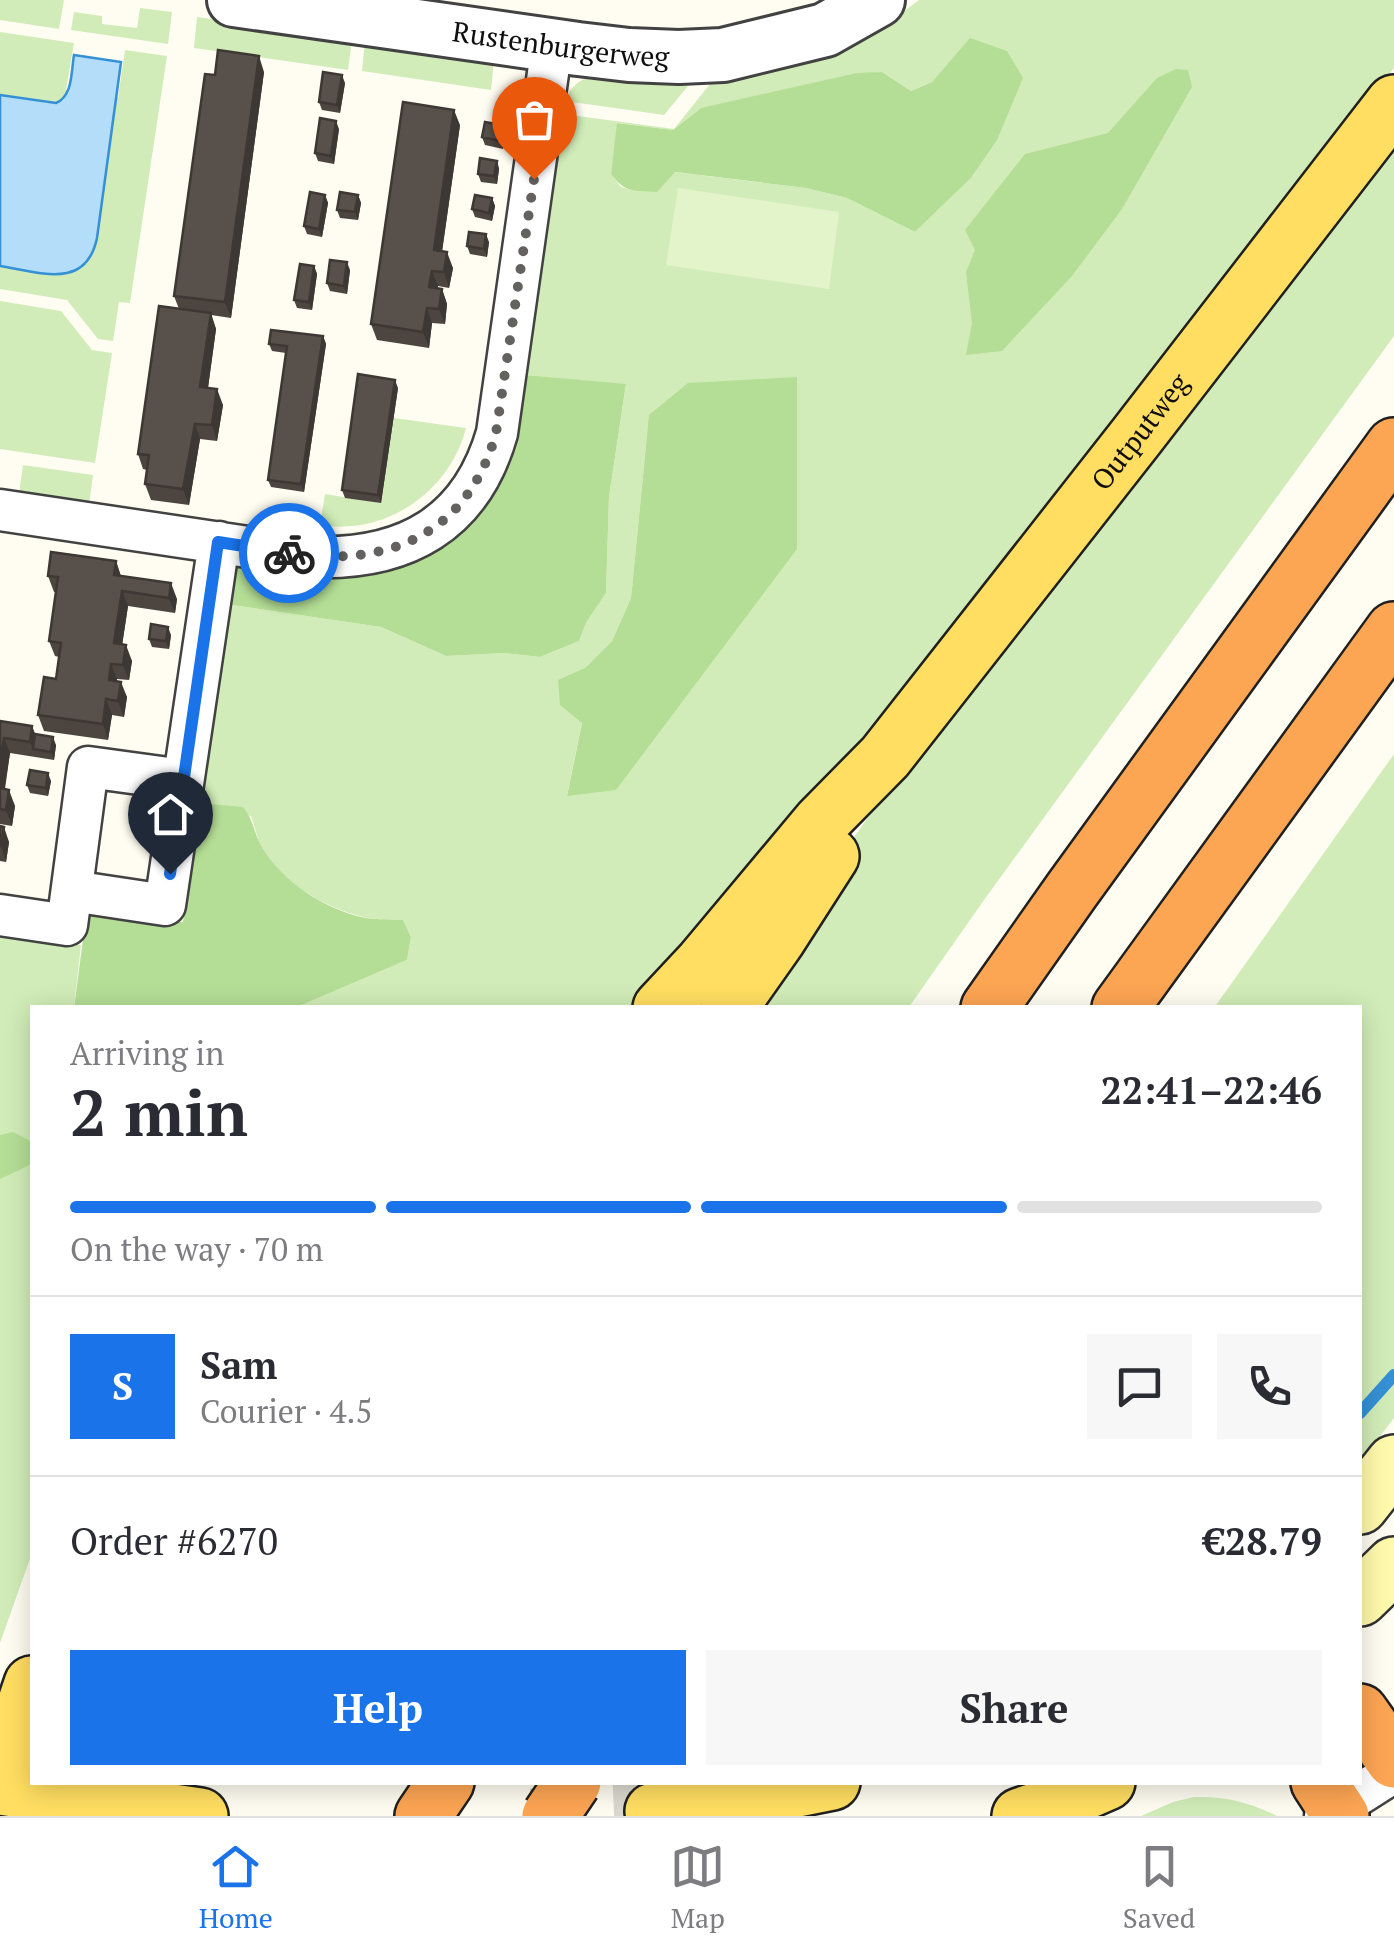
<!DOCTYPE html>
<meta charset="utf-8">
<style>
:root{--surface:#fff;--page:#f7f7f7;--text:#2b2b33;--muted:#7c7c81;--line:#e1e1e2;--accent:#1a73e8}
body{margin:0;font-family:"PT Serif",serif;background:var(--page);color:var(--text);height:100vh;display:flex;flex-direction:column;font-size:38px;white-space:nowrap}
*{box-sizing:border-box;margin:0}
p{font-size:32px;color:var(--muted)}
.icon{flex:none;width:55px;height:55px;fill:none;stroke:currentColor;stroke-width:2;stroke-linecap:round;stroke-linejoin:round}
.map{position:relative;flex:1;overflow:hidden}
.side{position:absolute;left:30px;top:1005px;width:1332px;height:780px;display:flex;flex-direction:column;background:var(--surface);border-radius:0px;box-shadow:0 5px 25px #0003}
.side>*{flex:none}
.pin{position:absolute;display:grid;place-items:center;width:85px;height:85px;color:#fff;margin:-102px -42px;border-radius:50% 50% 50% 0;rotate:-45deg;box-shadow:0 0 10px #0007}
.pin .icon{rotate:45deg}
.courier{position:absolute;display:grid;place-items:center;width:100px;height:100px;margin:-50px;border:8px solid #1a73e8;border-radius:50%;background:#fff;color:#222;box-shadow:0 2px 12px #0007}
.head em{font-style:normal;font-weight:700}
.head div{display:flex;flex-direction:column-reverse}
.head{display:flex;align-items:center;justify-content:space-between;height:170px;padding:0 40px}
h1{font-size:65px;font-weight:700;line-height:75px}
.bar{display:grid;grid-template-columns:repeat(4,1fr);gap:15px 10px;align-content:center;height:120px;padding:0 40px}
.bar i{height:12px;border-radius:8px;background:var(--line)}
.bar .active{background:var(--accent)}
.bar p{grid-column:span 4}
.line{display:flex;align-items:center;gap:25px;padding:0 40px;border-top:2px solid var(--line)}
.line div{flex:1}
.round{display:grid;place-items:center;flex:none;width:105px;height:105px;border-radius:0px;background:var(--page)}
.cta{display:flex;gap:20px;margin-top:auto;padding:20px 40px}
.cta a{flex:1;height:115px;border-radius:0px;background:var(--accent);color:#fff;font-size:40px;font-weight:700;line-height:115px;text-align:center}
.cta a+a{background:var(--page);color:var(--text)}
.dock{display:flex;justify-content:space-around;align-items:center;height:140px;border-top:2px solid var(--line);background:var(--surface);font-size:28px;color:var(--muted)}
.dock a{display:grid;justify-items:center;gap:5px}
.dock .active{color:var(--accent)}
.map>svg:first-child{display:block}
</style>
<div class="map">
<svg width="1394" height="1816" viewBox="0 0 1394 1816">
<rect width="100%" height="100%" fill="#fffdf1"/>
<!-- green -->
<path fill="#d1ecb8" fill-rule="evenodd" d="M0,0H64L59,29L0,20Z
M919,0H1394V68L831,791L645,1007H297L407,960L411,937L403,920C388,919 370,920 356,915C320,905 279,880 261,847C257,838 255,826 251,816L199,803L226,604L381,627L446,656L504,653L540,657L579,641L586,623L606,593L609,497L626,385L525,375L563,114L674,129L714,79L899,15ZM970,39V179L915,232L847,198L806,188L674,172L632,190L621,187L611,174L618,123L673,130L701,108L882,72L911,91L932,82ZM649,415L617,789L567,795L582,722L585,668L612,641L631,598Z
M140,8L172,12L168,44L71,30L74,12L102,16V24L137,28Z
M197,17L352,39L348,70L194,48Z
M0,32L74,43L66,90L69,91L66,98L56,103L0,95Z
M365,41L494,59L491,90L362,71Z
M125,50L167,56L130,303L119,302L113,341L98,339L67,300L0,289V266C39,272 86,291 97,239L115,97H118Z
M592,76L692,81L664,115L565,101C570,88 578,80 592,76Z
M1394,138V336L984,900L909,1007L742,1008C792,935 837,858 889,788Z
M0,301L61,311L92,350L112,353L95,463L0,449Z
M394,418L466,428C450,492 385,536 320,525L325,494L381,503Z
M23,465L93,475L89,505L19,494Z
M1394,754V1418L1360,1462V1008H1214Z
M0,933L81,945L74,1007L32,1008V1553L0,1643Z
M1194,1797C1224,1796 1250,1802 1277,1816H1141L1173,1802Z"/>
<!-- forest -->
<path fill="#b4de96" d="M970,38L1007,51L1023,78L997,140L970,179L915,232L847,198L806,188L675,172L657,192C634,190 626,194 611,174L617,123L673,130L701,108L857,73L882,72L911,91L932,82Z
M1176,69L1188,70L1192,87L1122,209L1072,276L1002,351L966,355L972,323L966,272L975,250L965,230L1025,154L1108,133L1157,78Z
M525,375L626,384L609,497L606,593L586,623L579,641L540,657L504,653L446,656L381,627L226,604L230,563C291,572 349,587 408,563Z
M797,377V549L616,790L567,796L582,723L560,705L558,680L585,668L612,641L631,598L649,415L688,383Z
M199,803L243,807C254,820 254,835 263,849C283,881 320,906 357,916C371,920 388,919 403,920L411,937L407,960L297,1007L74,1008L87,909L183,922Z
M13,1132L32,1142V1164L0,1179V1135Z"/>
<!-- pitch -->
<path fill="#e3f3ca" d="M678,188L839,212L829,289L666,265Z"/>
<!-- water -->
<path fill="#b3ddf9" stroke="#3590d5" stroke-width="2.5" d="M74,55L121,62L97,238C86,291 39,272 0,266V95L56,103C73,96 71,72 74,55Z"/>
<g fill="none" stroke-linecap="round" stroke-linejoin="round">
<!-- stream -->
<path stroke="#3590d5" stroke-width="12" d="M1360,1413L1394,1375"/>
<!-- primary-tunnel -->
<path stroke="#dbd9cf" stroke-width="55" stroke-dasharray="55 28" stroke-linecap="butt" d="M531,1816L653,1811"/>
<!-- minor casing -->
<g stroke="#424242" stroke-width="45">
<path id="minor" d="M0,510L314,557C405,560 471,524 497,433L552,45
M72,891L165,905L219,542
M0,915L67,925L88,767L183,780
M1325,1816L1394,1772"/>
</g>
<!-- tertiary casing -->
<g stroke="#424242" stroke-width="58">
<g id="tertiary">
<path id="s1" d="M234,0L578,49L629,55L679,57L723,55L825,30L878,0"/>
</g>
</g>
<!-- secondary casing -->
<g stroke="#313131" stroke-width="60">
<path id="secondary" d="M1360,1506L1394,1463
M1360,1598L1394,1565"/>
</g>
<!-- primary casing -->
<g stroke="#202020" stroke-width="60">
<g id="primary">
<path id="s2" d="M661,1008L703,963L821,822L885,757L1136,437L1394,103"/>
<path d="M729,1008L777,940L831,856"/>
<path d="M0,1778L32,1684"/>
<path d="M0,1787L200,1816"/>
<path d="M653,1811L748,1799L832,1782"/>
<path d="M1020,1816L1059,1803L1107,1782"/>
</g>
</g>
<!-- motorway casing -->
<g stroke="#202020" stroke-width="60">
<path id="motorway" d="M989,1008L1072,890L1394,446
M1120,1008L1394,630
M1360,1712L1394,1760
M1319,1782L1341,1816
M423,1816L446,1782"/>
</g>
<!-- minor -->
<use href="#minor" stroke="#fff" stroke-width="40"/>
<!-- tertiary -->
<use href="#tertiary" stroke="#fff" stroke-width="52"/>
<!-- secondary -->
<use href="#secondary" stroke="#fff9ac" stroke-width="55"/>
<!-- primary -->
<use href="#primary" stroke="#ffde61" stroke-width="55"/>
<!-- motorway -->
<use href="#motorway" stroke="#fca553" stroke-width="55"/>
<!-- motorway-bridge casing -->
<g stroke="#202020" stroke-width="60" stroke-linecap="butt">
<path id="motorway-bridge" d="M550,1816L573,1782"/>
</g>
<!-- motorway-bridge -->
<use href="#motorway-bridge" stroke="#fca553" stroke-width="55"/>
</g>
<!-- wall -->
<path fill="#4c4540" d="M264,72L231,318L211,315L216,329L208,388L223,405L217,441L200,439L189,505L151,500L145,484L147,470L143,469L138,454L179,309L174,296L215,75Z
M345,83L340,113L322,110L319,102Z
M460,125L442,251L453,268L449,288L438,286L437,288L442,289L447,304L445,324L432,323L429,348L377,340L371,324Z
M339,129L334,164L318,161L315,153Z
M505,133L503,149L485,145L482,137Z
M497,161L499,169L497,184L481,182L478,174Z
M325,195L328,203L322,237L307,234L304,226Z
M358,195L361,203L358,220L340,218L337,210Z
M492,198L495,206L492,221L475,217L472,209Z
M489,242L487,257L470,254L467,246Z
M314,266L317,274L312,310L297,308L294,300Z
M350,270L347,294L330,291L327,283Z
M323,336L326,344L304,492L271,487L268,480L286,353L272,351L269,344Z
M398,388L381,503L345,498L342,490Z
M116,561L121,576L177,599L175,613L128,606L122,645L132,661L129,680L117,679V681L127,697L124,717L112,715L108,740L44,731L38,715L56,679L59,657L55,656L49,641L56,592H54L48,576Z
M171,635L169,649L152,647L149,639Z
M0,721L32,726L35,734L56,745L54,760L10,753L5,789L15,806L12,826L0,824Z
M51,781L48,796L30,793L27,785Z
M0,826L9,842L6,862L0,861Z"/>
<!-- shaded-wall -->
<path fill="#3e3834" d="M259,56L264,72L231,318L225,302Z
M342,75L345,83L340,113L337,105Z
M454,110L460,125L440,266L434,250Z
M336,121L339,129L334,164L331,156Z
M502,125L505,133L503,149L500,141Z
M497,161L499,169L497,184L494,176Z
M325,195L328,203L322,237L319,229Z
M358,195L361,203L358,220L355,212Z
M492,198L495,206L492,221L489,213Z
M486,234L489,242L487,257L484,249Z
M447,252L453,268L449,288L444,272Z
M347,262L350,270L347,294L344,286Z
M314,266L317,274L312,310L309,302Z
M432,271L438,286L435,303L429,287Z
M442,289L447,304L445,324L439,309Z
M427,308L432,323L429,348L423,332Z
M211,313L216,329L206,402L200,387Z
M323,336L326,344L304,492L301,484Z
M395,380L398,388L381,503L378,495Z
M217,389L223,405L217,441L212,425Z
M195,424L200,439L189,505L183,489Z
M116,561L121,577L114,575Z
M171,583L177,599L175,613L169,598Z
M122,591L128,606L120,659L114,643Z
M168,627L171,635L169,649L166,641Z
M126,645L132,661L129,680L123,665Z
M111,664L117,679L115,695L109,680Z
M121,682L127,697L124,717L118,701Z
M106,699L112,715L108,740L103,724Z
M32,726L38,742L33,749L36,757L30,742Z
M53,737L56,745L54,760L51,752Z
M4,738L10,753L2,804L0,797V766Z
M48,773L51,781L48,796L46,788Z
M9,790L15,806L12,826L6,810Z
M4,827L9,842L6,862L1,846Z"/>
<!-- building -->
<path fill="#58504b" stroke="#3e3834" stroke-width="2.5" d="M218,50L259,56L225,302L174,296L205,74L215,75Z
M323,72L342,75L337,105L319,102Z
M403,102L454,110L434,250L447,252L444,272L432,271L429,287L442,289L439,309L427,308L423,332L371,324Z
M320,118L336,121L331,156L315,153Z
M485,122L502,125L500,141L482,137Z
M480,158L497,161L494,176L478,174Z
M310,192L325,195L319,229L304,226Z
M340,192L358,195L355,212L337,210Z
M475,195L492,198L489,213L472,209Z
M469,232L486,234L484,249L467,246Z
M330,260L347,262L344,286L327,283Z
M300,264L314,266L309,302L294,300Z
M159,306L211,313L200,387L217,389L212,425L195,424L183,489L145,484L149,455L138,454Z
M271,330L323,336L301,484L268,480L287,346L269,344Z
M358,374L395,380L378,495L342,490Z
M51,552L116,561L114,575L171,583L169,598L122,591L114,643L126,645L123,665L111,664L109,680L121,682L118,701L106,699L103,724L38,715L44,677L56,679L61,643L49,641L58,577L48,576Z
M151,624L168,627L166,641L149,639Z
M0,721L32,726L30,742L4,738L0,766Z
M35,734L53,737L51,752L33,749Z
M30,770L48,773L46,788L27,785Z
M0,788L9,790L6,810L0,809Z
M0,826L4,827L1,846H0Z"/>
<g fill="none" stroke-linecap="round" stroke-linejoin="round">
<!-- done -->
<path stroke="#63625e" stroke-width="10" stroke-dasharray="0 18" d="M289,553C387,568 468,535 496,433L534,179"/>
<!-- route -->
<path stroke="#1a73e8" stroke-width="12" d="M170,874L218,542L289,553"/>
</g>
<g text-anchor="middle" stroke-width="10" stroke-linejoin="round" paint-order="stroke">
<!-- street labels -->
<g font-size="28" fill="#0f0f0f" stroke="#fff">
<text dy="10" stroke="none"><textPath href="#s1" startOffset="330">Rustenburgerweg</textPath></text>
<text dy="10" stroke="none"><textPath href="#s2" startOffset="750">Outputweg</textPath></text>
</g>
</g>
</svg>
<div class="pin" style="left:534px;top:179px;background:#ea580c"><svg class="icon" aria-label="bag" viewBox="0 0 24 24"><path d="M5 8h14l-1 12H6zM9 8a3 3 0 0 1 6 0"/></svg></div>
<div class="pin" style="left:170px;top:874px;background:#1f2937"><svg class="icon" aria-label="home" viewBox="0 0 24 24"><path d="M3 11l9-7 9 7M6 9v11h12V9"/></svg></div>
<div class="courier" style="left:289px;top:553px"><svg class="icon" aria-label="bike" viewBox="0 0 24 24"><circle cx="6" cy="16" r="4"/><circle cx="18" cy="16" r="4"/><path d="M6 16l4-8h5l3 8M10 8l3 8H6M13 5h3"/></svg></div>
<section class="side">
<div class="head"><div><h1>2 min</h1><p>Arriving in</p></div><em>22:41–22:46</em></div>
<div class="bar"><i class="active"></i><i class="active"></i><i class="active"></i><i></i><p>On the way · 70 m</p></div>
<div class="line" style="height:180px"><b class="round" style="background:var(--accent);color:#fff">S</b><div><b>Sam</b><p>Courier · 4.5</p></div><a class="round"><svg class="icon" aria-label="chat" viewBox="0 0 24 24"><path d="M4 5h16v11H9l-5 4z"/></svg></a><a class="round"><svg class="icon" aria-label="phone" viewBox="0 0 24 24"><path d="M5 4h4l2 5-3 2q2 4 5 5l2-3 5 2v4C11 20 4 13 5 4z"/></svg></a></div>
<div class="line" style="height:130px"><div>Order #6270</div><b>€28.79</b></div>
<div class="cta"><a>Help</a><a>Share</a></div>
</section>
</div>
<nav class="dock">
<a class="active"><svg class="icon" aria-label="home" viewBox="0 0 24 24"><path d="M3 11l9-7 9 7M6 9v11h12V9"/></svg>Home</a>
<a><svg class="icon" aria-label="map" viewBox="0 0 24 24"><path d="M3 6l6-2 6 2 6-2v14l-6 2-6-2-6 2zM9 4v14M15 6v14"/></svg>Map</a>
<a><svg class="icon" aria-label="saved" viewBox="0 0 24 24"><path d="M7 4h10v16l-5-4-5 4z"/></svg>Saved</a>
</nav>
